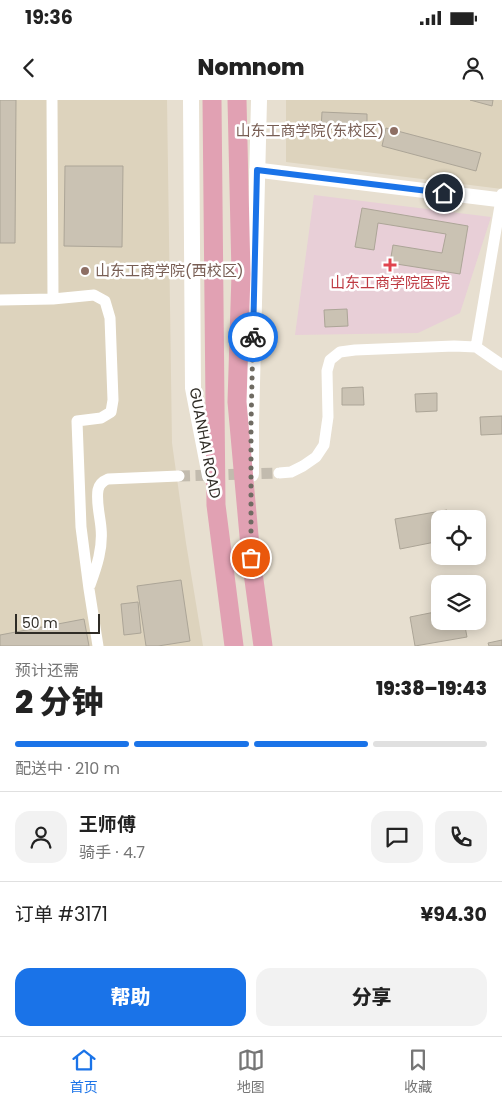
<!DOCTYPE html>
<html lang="zh">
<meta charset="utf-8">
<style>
:root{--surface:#fff;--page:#f2f2f2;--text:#222;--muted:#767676;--line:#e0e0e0;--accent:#1a73e8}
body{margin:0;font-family:Poppins,"Noto Sans SC",sans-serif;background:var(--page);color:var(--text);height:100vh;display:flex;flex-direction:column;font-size:19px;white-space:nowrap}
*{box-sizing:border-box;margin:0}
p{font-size:16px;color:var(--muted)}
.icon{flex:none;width:28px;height:28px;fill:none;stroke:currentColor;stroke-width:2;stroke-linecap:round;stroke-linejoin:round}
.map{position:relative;height:546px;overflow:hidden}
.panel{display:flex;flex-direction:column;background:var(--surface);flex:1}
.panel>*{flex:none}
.tools{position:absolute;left:431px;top:410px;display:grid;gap:10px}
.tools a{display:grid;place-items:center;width:55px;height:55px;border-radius:10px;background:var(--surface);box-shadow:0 2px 12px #0003;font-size:25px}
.scale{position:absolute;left:15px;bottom:12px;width:85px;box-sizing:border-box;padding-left:5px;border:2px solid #2f2c26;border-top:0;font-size:14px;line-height:18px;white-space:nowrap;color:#2f2c26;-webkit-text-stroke:4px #fff;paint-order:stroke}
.pin{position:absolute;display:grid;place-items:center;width:42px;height:42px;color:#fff;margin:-21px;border:2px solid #fff;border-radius:50%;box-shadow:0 1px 5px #0007}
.courier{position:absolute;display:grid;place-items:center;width:50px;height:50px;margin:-25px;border:4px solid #1a73e8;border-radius:50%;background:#fff;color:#222;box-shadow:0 1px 6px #0007}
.summary em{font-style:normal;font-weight:800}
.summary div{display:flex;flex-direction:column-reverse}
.summary{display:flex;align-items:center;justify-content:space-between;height:85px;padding:0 15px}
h1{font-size:32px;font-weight:800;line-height:38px}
.bar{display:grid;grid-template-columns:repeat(4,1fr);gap:8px 5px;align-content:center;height:60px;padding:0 15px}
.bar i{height:6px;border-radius:4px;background:var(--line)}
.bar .selected{background:var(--accent)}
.bar p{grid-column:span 4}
.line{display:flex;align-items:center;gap:12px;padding:0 15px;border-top:1px solid var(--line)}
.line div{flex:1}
.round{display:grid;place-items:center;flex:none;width:52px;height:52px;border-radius:15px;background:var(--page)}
.button{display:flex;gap:10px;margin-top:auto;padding:10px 15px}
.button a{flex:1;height:58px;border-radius:15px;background:var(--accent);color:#fff;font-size:20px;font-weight:800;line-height:58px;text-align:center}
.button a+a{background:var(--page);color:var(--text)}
.status{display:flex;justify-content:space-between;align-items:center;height:35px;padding:0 25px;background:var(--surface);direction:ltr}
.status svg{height:14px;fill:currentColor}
header{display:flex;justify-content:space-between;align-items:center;height:65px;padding:0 15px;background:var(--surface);font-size:22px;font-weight:800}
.tab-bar{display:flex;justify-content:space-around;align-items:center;height:70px;border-top:1px solid var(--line);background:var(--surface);font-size:14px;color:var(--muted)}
.tab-bar a{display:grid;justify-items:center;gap:2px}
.tab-bar .selected{color:var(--accent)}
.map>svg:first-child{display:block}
</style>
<div class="status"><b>19:36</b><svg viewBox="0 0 49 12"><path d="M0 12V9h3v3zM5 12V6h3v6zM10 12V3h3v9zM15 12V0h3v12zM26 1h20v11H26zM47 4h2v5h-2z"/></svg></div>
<header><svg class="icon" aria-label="back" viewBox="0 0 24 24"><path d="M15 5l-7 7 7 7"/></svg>Nomnom<svg class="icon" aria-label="person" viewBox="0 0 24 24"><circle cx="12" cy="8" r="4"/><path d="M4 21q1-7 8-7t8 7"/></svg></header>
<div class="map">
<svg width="502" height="546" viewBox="0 0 502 546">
<rect width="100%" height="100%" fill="#e7dfd0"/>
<!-- built -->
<path fill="#ddd3bd" d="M0,0H167L172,343L186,443L203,546H0Z
M286,0H502V89L286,62Z"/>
<!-- medical -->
<path fill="#e8cfd7" d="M314,95L491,117L460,213L418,233L295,235Z"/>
<!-- building -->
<path fill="#cac2b3" stroke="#aca597" d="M0,0H16L15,143H0Z
M470,0H493L492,6Z
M322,12L367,14V31L321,29Z
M386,28L481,53L476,71L382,46Z
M65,66H123L122,147L64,146Z
M362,108L468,126L460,174L390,163L393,145L442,153L446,134L378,123L374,150L355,147Z
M347,209L348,226L325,227L324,210Z
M363,287L364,305H342V288Z
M437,293V311L416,312L415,294Z
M502,316V334L481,335L480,317Z
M447,410L448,419H440V441L400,449L395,419Z
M181,480L190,541L158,546H146L137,486Z
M138,502L141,533L124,535L121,504Z
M440,511V521H464L467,537L415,546L410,517Z
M84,519L89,546H0V535Z
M502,540V546H489L488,543Z"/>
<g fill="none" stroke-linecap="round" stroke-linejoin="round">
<!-- minor-tunnel -->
<path stroke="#c2bbae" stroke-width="11" stroke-dasharray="11 5.5" stroke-linecap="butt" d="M179,376L279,373"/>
<!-- minor -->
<path stroke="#fff" stroke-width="11" d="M52,0L53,199
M0,200L53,199L94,195L105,201L110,218L113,300L111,312L101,318L77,321L81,427L89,489L98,546
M476,247L502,94
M279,373L291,372L303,366L316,357L324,345L328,317L327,271L330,260L340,252L355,250L454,246L476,247L502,265
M90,485C97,466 103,448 101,428C100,416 96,402 98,390C99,384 103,381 108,379L179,376"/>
<!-- tertiary -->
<path stroke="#fff" stroke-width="15" d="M257,70L502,100"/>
<!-- secondary -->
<path stroke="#fff" stroke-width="16" d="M191,0L193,288L210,376
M251,374V324L259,0"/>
<!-- primary -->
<path stroke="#e1a1b3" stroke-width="19" d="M212,0L216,405L234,546
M237,0L241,174L237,302L251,458L263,546"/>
</g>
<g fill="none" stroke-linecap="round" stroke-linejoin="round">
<!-- done -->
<path stroke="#6f6b62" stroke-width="5" stroke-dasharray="0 9" d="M251,458V324L253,237"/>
<!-- route -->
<path stroke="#1a73e8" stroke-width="6" d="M253,237L257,70L444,93"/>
</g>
<!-- markers -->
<g fill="#8d6e63" stroke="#fff" stroke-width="2">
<circle cx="394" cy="31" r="5"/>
<circle cx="85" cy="171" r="5"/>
</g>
<path fill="#e0444e" stroke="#fff" stroke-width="2" d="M387.5 157.5h5v5h5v5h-5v5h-5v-5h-5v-5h5z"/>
<g text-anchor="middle" stroke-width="5" stroke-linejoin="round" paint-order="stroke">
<!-- education labels -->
<g font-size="15" fill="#785e54" stroke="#fff" text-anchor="end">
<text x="384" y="36">山东工商学院(东校区)</text>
<text x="95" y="176" text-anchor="start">山东工商学院(西校区)</text>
</g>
<!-- health labels -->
<g font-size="15" fill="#be3a42" stroke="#fff">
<text x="390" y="188">山东工商学院医院</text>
</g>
<!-- street labels -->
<g font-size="15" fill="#2f2c26" stroke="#fff">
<text transform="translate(205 343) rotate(79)" y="5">GUANHAI ROAD</text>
</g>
</g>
</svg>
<div class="tools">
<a><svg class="icon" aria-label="locate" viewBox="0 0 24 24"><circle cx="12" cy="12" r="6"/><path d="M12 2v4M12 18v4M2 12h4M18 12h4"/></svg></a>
<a><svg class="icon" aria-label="layers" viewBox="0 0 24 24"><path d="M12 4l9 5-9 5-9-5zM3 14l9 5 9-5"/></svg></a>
</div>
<div class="scale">50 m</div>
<div class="pin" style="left:251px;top:458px;background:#ea580c"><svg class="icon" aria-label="bag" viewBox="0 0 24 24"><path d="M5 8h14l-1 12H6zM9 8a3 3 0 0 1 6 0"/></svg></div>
<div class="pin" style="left:444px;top:93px;background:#1f2937"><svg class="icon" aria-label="home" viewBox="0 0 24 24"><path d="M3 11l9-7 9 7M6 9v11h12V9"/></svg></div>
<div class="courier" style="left:253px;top:237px"><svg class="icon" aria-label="bike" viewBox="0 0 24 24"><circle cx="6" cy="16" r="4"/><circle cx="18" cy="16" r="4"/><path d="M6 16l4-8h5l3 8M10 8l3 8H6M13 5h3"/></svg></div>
</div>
<section class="panel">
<div class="summary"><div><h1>2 分钟</h1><p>预计还需</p></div><em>19:38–19:43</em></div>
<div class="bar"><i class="selected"></i><i class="selected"></i><i class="selected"></i><i></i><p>配送中 · 210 m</p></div>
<div class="line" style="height:90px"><a class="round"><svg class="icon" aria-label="person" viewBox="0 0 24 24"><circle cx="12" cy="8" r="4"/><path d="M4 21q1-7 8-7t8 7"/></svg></a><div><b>王师傅</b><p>骑手 · 4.7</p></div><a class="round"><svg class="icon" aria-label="chat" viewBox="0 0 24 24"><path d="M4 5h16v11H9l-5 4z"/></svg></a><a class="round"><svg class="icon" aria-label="phone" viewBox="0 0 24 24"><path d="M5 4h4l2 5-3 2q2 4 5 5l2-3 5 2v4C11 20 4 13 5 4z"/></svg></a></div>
<div class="line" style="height:65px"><div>订单 #3171</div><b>¥94.30</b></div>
<div class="button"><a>帮助</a><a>分享</a></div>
</section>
<nav class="tab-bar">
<a class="selected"><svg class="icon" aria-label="home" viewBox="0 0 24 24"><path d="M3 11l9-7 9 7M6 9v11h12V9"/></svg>首页</a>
<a><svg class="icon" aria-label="map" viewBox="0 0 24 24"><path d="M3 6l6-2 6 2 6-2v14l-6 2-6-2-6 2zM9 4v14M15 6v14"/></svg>地图</a>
<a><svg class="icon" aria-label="saved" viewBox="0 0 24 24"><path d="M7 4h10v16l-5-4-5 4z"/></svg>收藏</a>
</nav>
